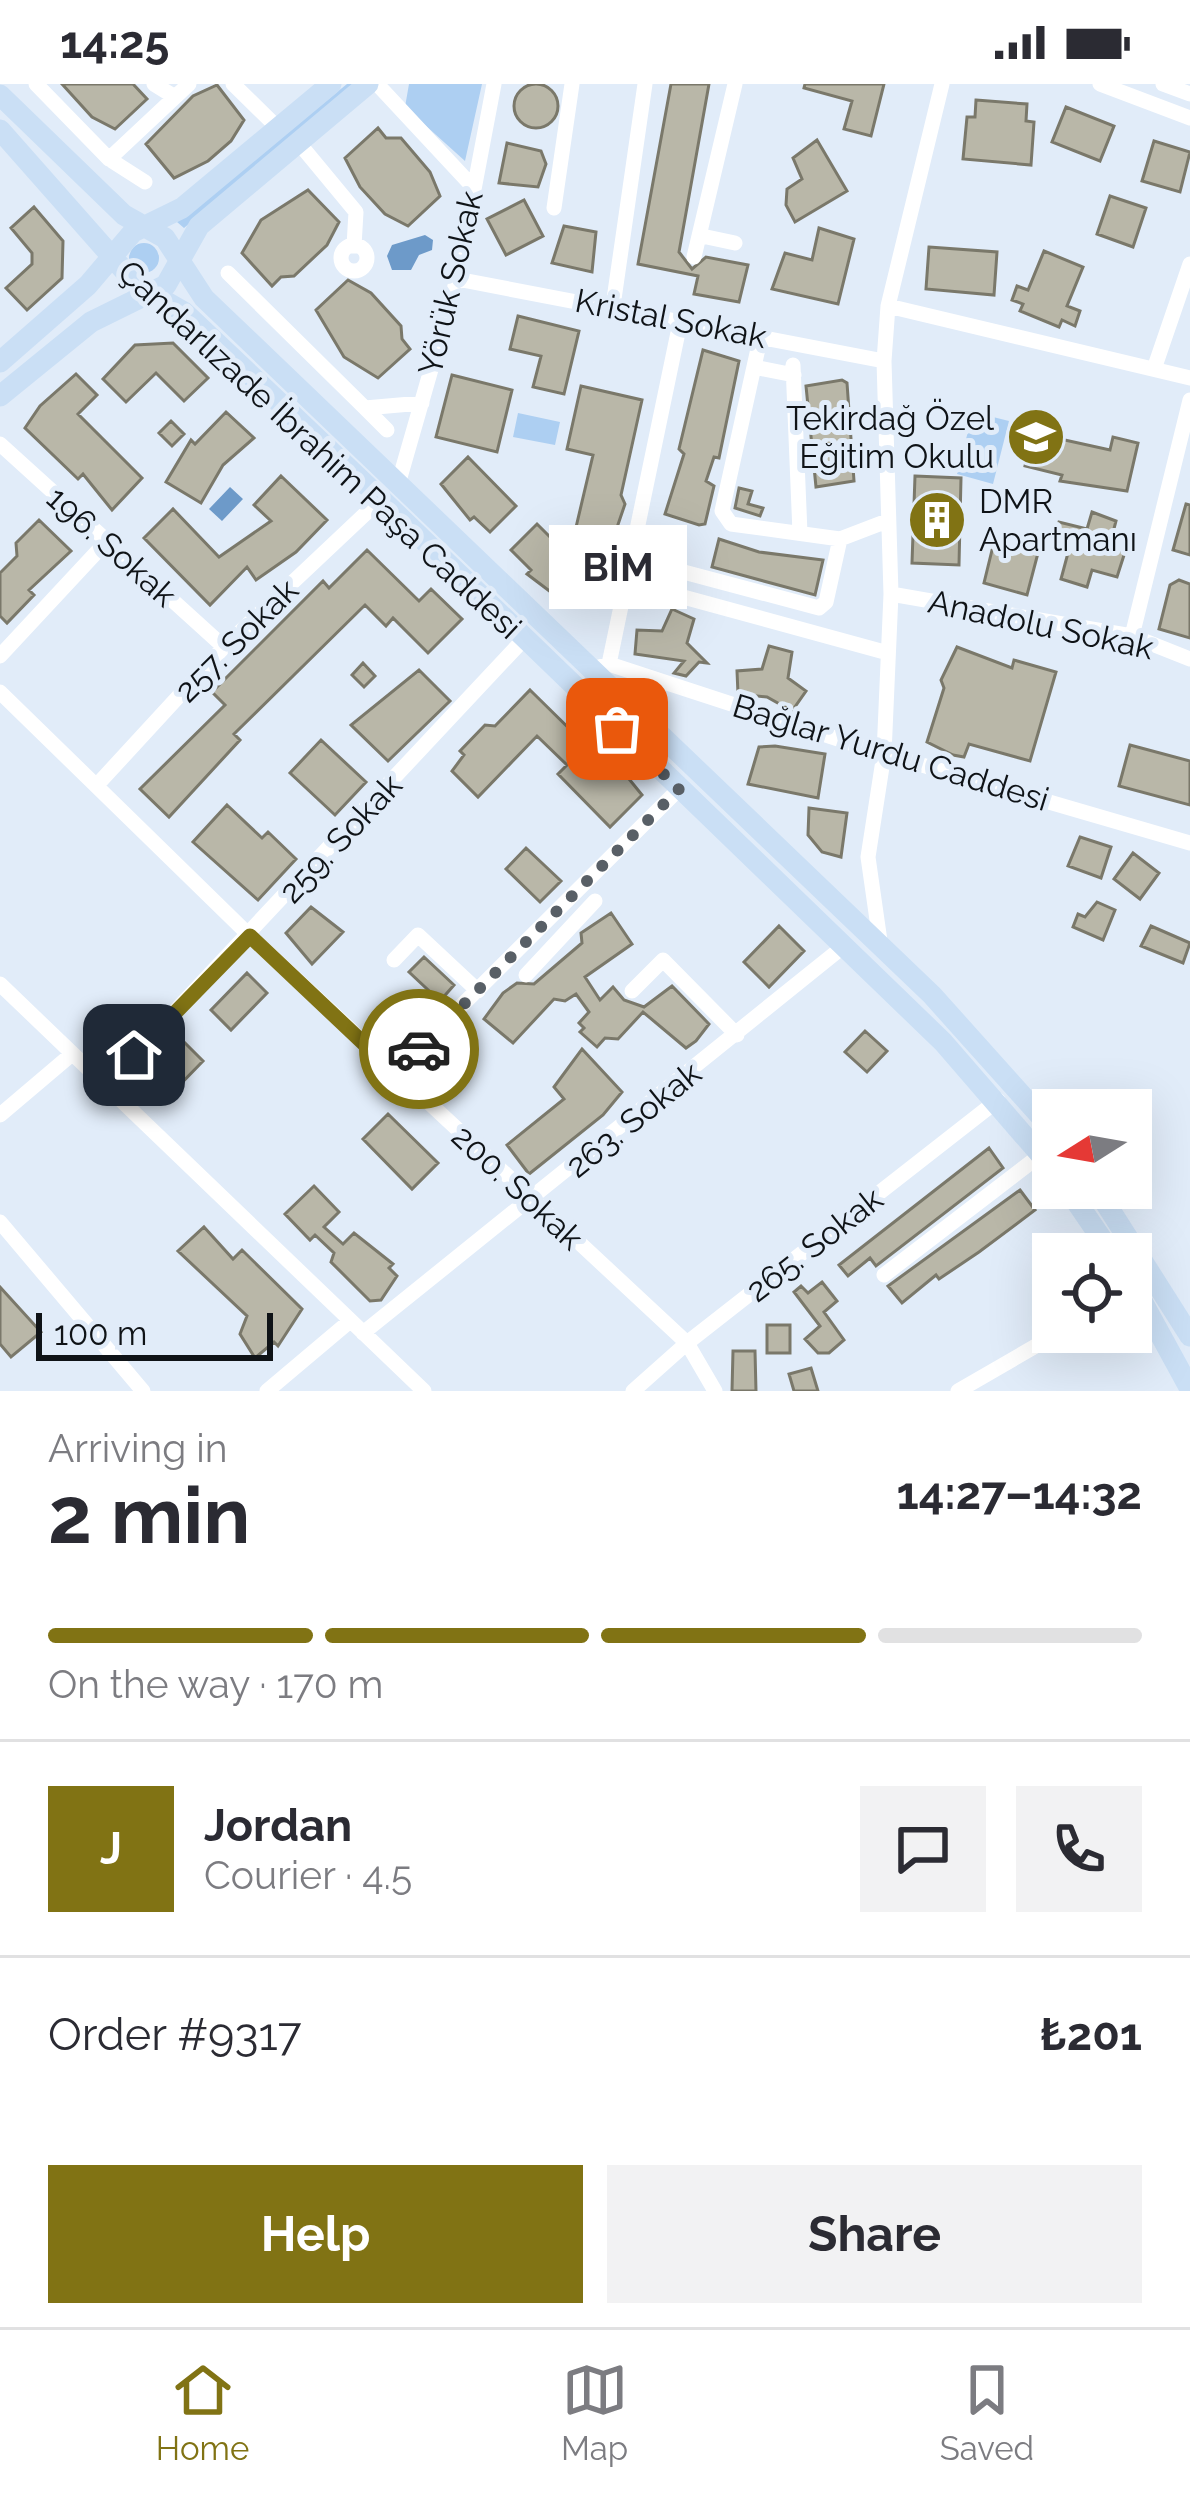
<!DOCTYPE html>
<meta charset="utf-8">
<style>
:root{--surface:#fff;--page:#f2f2f3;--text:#2b2b33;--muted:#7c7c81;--line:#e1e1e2;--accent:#817314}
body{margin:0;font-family:Raleway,sans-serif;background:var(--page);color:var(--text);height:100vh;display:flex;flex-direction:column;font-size:45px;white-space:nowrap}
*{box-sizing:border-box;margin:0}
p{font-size:39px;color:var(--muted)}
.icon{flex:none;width:66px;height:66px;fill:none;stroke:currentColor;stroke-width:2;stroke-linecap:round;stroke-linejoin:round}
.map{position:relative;height:1307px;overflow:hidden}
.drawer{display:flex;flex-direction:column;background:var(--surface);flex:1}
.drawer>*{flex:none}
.needle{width:78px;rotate:259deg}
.controls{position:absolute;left:1032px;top:1005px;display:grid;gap:24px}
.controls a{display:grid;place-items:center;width:120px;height:120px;border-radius:0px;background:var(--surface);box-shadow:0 12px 48px #0002;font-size:60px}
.scale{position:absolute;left:36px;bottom:30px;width:237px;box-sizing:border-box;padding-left:12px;border:6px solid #0f1317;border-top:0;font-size:33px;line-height:42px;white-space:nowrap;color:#0f1317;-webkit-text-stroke:9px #e1ecf9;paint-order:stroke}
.pin{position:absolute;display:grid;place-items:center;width:102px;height:102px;color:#fff;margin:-51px;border-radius:24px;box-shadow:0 6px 18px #0006}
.courier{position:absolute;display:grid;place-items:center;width:120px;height:120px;margin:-60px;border:9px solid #817314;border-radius:50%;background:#fff;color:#222;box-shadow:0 3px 15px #0007}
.bubble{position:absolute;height:84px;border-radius:0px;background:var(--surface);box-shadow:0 12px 48px #0002;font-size:39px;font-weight:700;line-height:84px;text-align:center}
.summary em{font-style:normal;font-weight:700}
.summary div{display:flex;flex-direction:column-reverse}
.summary{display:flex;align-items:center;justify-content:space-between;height:204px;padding:0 48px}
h1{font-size:78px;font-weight:700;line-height:90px}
.bar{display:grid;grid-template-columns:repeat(4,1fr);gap:18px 12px;align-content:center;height:144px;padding:0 48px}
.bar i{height:15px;border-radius:9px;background:var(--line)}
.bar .current{background:var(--accent)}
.bar p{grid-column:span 4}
.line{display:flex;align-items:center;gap:30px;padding:0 48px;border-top:3px solid var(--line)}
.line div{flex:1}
.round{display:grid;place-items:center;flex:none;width:126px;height:126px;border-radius:0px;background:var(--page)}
.cta{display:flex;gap:24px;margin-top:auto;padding:24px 48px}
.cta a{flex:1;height:138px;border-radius:0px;background:var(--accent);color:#fff;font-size:48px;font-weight:700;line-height:138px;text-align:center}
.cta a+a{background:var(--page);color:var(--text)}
.status{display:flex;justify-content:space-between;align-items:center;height:84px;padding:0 60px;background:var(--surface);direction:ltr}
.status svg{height:33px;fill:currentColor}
.tabs{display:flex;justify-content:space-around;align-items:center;height:168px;border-top:3px solid var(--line);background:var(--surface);font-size:33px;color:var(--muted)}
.tabs a{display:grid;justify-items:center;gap:6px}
.tabs .current{color:var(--accent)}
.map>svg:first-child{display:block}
</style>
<div class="status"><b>14:25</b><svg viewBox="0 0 49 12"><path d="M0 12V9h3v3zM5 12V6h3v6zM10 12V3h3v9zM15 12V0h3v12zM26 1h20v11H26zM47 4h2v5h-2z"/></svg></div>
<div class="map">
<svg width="1190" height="1307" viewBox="0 0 1190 1307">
<rect width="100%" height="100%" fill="#e1ecf9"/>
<!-- green -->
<path fill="#adcff2" d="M347,0H354L184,144L177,138Z
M409,0H482L465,77L405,23Z
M129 174a15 15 0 1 1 30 0a15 15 0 1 1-30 0Z
M973,328L1009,337L993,400L957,390Z
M518,329L560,338L555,361L513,353Z"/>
<!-- water -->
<path fill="#6d9ac9" d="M425,151L433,156L432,166L419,171L411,186H392L387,172L392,161Z
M230,403L243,415L222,437L209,425Z"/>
<!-- building -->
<path fill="#b9b7a8" stroke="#7a786a" stroke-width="3" d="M514 22a22 22 0 1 1 44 0a22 22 0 1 1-44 0Z
M62,0H133L147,15L115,45L92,33Z
M671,0H709L679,168L692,185L706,173L748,181L739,218L694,210L698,192L638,180Z
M805,0H884L871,52L844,45L852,17L804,4Z
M217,1L244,36L231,57L208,77L174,94L146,60L193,12Z
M976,16L1027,20L1026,37L1034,38L1031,81L963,75L967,33H975Z
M1066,23L1114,42L1100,77L1052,58Z
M378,44L386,54H401L430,88L440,112L408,142L385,130L360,103L345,74Z
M817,56L847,107L795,138L786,121L787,105L802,95L793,74Z
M1154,57L1190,68L1180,108L1142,97Z
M507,59L541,67L546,80L538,103L499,99Z
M308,106L339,138L327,161L294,192L281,193L272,202L242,169L261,136Z
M1110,112L1146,124L1133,163L1097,150Z
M524,116L543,152L506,171L487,135Z
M34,123L63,157L62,194L27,226L6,204L32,180V169L11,144Z
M564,142L596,148L592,188L552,179Z
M819,144L854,155L838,220L772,205L785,169L812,176Z
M929,163L997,168L994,211L926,205Z
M1044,167L1083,183L1067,222L1080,227L1075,242L1062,236L1059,243L1020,227L1023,220L1012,216L1017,202L1028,206Z
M348,196L371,209L401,242L402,255L410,265L378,294L344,273L316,226Z
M518,232L579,247L564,310L533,303L541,272L510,265Z
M173,259L208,294L184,317L156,289L126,318L103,295L135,261Z
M703,266L739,277L719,374L714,373L706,397L714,402L705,440L699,441L665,430L684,370L679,365Z
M76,290L97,311L78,330L142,394L112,426L83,390L78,395L25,344L40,322Z
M452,291L512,306L497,368L436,353Z
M842,296L847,299L854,397L816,403L806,302Z
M581,302L642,316L621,411L625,420L610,464L573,456L593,371L567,365Z
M226,328L254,354L223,381L201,419L166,398L191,356L195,360Z
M171,337L184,350L172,362L159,349Z
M1033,349L1110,366L1113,353L1138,359L1127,407L1060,397L1062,391L1025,382Z
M468,373L516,422L490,448L474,433L470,436L441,400Z
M281,392L327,436L296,468L256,496L247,483L210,521L144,454L173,425L219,473L271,437L254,421Z
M915,392L961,394L959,481L912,479Z
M739,404L752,407L748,420L763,424L760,432L735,424Z
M1186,420L1190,421V471L1173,466Z
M1092,428L1116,437L1109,464L1125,468L1117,493L1092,486L1087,503L1061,495L1068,469L1052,464L1059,438L1087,445Z
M39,436L71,467L29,506L34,511L7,539L0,532V489L17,472L16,459Z
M537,440L586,489L560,515L527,490L531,486L511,466Z
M719,455L759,468L823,476L815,511L712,483Z
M994,458L1038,469L1027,511L984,499Z
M367,466L419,517L431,505L462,535L428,569L393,534L386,542L365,521L234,650L240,656L169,733L140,705L225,621L212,608L323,497L329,504Z
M1179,496L1190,500V554L1159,545L1170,501Z
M672,525L694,535L687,559L707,579L699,578L686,592L674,589L684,577L635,570L637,546L662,547Z
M769,562L792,568L788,594L806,607L792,627L767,613L738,610L737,587L762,585Z
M957,563L1012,584L1014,576L1056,588L1030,677L969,660L964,673L953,671L927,658L944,604L941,596Z
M363,579L375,592L364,603L352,591Z
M419,586L450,617L388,677L351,641Z
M530,606L586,661L604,673L608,669L642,711L610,743L558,690L567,681L537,652L478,713L452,687L464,671L460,667L485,641L495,642Z
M321,656L366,698L335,731L290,689Z
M1130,661L1190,677V721L1119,702Z
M775,662L825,670L818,714L748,700L759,663Z
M227,721L262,754L268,748L296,775L258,816L193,758Z
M809,724L847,729L841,773L822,768L808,751Z
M1080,753L1111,763L1101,794L1068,782Z
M526,764L561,797L540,818L506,785Z
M1133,769L1159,789L1140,815L1114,795Z
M1097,818L1115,826L1103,856L1073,843L1078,830L1085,833Z
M311,823L343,848L312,880L286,849Z
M611,829L632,860L585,893L600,916L613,903L624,916L644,923L672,902L709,940L696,957L686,964L643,928L618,955L605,954L597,963L580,948L584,944L579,939L589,928L576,910L565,917L554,915L513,959L484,935L503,909L517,899L534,900L582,859L581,849Z
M779,842L804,867L769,903L744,878Z
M1151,842L1190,859L1183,879L1141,862Z
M424,873L454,901L440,917L409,888Z
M247,889L267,909L231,946L211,926Z
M865,947L887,967L867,988L845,968Z
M182,956L203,977L165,1016L145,995Z
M582,965L622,1008L603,1031L529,1090L507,1061L564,1015L554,1003Z
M388,1030L438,1079L412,1105L363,1055Z
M989,1064L1003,1084L876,1182L870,1174L848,1192L839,1181Z
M314,1102L339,1128L324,1143L343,1160L354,1149L393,1180L389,1184L397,1192L381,1216L370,1217L331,1178L334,1169L315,1151L310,1156L285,1130Z
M1020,1106L1035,1126L979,1168L939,1195L936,1191L902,1219L888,1202Z
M204,1143L233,1175L242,1166L302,1225L278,1262L274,1258L255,1274L240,1250L247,1232L178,1167Z
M822,1198L837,1217L824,1228L844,1256L829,1269H818L805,1255L820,1242L794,1208L801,1202L808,1209Z
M0,1203L41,1248L11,1273L0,1260Z
M767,1241H790V1269H767Z
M733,1267H755L756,1307H732Z
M811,1284L818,1307H794L789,1290Z"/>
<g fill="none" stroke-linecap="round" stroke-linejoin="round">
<!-- minor -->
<path stroke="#fff" stroke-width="15" d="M36,0L109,75L145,98
M154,0L175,13
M233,0L279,45
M377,0L473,103
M1100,0L1190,34
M1163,0L1190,10
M298,58L356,128L354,162
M109,75L189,0
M554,124L572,0
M702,152L735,159
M341 174a13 13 0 1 1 26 0a13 13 0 1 1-26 0Z
M694,173L735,0
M228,189L365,324L422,319
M457,195L884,277
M613,222L645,0
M888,222L1190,294
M761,251L722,427L731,440L840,455L887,437
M793,281L800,449
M754,283L794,291
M1154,285L1190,180
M365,324L387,346
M0,360L224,563
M399,397L457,195L494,0
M631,474L819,524L826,518L840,455
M643,502L888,569
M891,510L1132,552L1190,575
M1132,552L1190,316
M0,572L107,457
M609,580L681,234
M593,585L609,580L884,670L1190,759
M0,608L250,852L687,1259L715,1307
M97,701L224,563L381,415
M881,864L868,773L884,670L891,510L884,277L888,222L942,0
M394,876L418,851L478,907
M526,891L595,817
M0,900L424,1307
M632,907L663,876L737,951
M394,989L679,705
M106,1001L523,556
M0,1031L72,970
M0,1138L143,1307
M884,1191L1043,1069
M363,1249L844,862
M267,1307L350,1237
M633,1307L687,1259L998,1016
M958,1307L1060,1248"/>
<!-- major -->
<path stroke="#cadff5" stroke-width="21" d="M0,11L124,131L165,154L204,214L932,911L1053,1046
M0,46L137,201L184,228L381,415L943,958L1053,1085
M0,278L88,201L133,148L182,124L331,0
M0,312L91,238L166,201L199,142L368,0
M1067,1104L1112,1170
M1096,1104L1190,1252
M1131,1197L1190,1305"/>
</g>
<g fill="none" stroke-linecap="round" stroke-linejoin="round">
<!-- done -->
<path stroke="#585f66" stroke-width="12" stroke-dasharray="0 21.6" d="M419,965L679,705L617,645"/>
<!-- route -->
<path stroke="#817314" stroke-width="15" d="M134,971L250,852L394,988L419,965"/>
</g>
<!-- icons -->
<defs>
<g id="school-disc" transform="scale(3)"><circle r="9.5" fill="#817314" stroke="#e1ecf9"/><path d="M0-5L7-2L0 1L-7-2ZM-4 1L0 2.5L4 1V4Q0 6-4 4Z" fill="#fff"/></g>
<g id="building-disc" transform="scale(3)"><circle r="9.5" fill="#817314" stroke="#e1ecf9"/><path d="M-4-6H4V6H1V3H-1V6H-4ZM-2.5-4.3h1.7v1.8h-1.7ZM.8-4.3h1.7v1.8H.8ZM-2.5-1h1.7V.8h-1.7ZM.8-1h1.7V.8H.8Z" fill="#fff"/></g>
</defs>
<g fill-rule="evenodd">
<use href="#school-disc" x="1036" y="353"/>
<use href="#building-disc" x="937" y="436"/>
</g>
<g text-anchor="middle" stroke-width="10" stroke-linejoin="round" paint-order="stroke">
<!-- street labels -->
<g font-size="33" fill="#0f1317" stroke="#e1ecf9">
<text transform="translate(450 199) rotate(-77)" y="12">Yörük Sokak</text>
<text transform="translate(671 234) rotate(11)" y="12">Kristal Sokak</text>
<text transform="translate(320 365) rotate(43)" y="12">Çandarlızade İbrahim Paşa Caddesi</text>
<text transform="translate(112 462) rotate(42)" y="12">196. Sokak</text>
<text transform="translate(1041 540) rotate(12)" y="12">Anadolu Sokak</text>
<text transform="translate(236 556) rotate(-45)" y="12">257. Sokak</text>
<text transform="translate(891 668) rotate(17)" y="12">Bağlar Yurdu Caddesi</text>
<text transform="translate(340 754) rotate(-47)" y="12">259. Sokak</text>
<text transform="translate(633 1035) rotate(-39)" y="12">263. Sokak</text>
<text transform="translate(518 1103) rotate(43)" y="12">200. Sokak</text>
<text transform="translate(814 1160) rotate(-38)" y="12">265. Sokak</text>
</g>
<!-- poi labels -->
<g font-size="33" fill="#0f1317" stroke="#e1ecf9" text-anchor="end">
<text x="994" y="346">Tekirdağ Özel<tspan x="994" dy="38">Eğitim Okulu</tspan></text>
<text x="979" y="429" text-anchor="start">DMR<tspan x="979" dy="38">Apartmanı</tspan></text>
</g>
</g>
</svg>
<div class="controls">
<a><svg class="needle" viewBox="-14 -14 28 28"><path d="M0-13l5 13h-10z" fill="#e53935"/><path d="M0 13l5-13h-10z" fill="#7c7c81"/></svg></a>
<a><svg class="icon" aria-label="locate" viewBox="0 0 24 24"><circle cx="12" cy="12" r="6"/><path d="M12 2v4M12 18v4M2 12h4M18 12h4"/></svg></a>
</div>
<div class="scale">100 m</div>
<div class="pin" style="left:617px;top:645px;background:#ea580c"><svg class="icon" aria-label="bag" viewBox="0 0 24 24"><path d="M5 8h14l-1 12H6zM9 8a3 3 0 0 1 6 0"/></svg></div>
<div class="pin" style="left:134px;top:971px;background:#1f2937"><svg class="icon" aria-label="home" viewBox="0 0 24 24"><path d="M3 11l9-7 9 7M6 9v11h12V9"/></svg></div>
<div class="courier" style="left:419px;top:965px"><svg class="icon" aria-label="car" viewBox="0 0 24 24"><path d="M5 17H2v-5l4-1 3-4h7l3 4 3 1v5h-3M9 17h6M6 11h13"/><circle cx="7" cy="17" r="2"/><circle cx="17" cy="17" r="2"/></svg></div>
<div class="bubble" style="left:549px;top:441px;width:138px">BİM</div>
</div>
<section class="drawer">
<div class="summary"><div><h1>2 min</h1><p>Arriving in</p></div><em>14:27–14:32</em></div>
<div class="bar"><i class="current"></i><i class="current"></i><i class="current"></i><i></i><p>On the way · 170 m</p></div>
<div class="line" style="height:216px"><b class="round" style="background:var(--accent);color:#fff">J</b><div><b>Jordan</b><p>Courier · 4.5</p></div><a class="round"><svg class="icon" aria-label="chat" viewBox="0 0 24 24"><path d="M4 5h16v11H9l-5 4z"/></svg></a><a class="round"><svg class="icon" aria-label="phone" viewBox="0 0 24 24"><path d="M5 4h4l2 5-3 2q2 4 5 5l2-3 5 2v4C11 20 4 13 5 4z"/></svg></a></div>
<div class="line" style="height:156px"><div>Order #9317</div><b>₺201</b></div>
<div class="cta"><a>Help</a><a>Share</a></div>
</section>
<nav class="tabs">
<a class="current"><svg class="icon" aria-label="home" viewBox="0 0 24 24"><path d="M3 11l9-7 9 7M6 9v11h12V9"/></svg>Home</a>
<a><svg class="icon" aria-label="map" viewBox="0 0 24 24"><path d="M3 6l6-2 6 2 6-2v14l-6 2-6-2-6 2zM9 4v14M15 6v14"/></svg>Map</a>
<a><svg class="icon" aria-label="saved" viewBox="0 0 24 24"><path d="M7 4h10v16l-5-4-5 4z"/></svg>Saved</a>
</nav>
